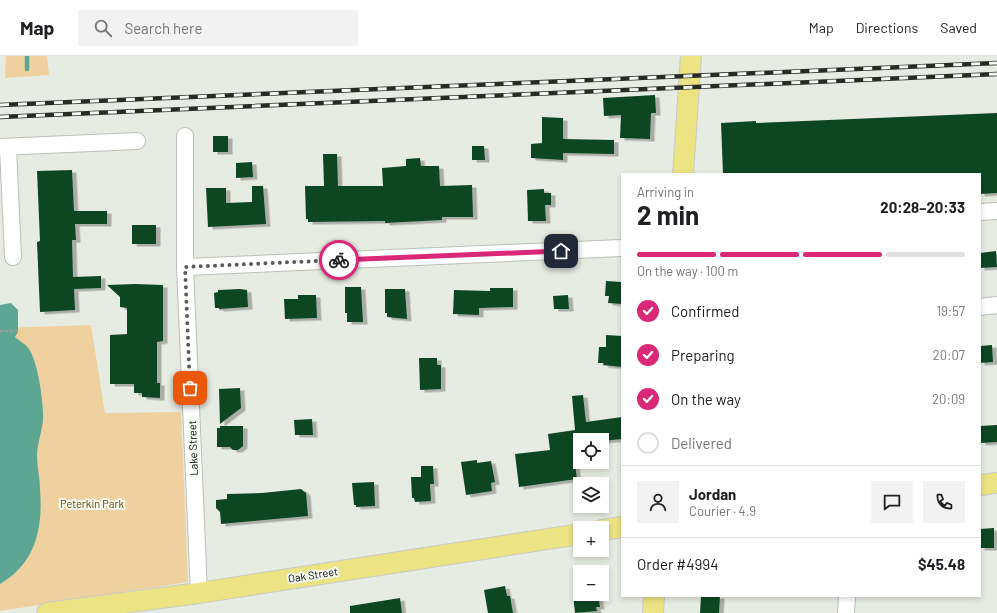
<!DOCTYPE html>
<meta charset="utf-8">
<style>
:root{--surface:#fff;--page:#f2f2f2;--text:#202124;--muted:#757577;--line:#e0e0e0;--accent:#db2777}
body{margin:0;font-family:Barlow,sans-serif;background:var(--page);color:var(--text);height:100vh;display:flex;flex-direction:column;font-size:15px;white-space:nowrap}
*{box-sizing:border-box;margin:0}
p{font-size:13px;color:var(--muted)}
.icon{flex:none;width:22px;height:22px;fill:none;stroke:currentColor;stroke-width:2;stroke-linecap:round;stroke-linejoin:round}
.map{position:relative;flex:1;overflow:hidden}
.details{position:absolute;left:621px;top:117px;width:360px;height:424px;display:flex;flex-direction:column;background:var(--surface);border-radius:0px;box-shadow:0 2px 6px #0003}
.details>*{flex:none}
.buttons{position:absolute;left:573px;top:377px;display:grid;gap:8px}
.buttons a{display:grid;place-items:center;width:36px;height:36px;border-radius:0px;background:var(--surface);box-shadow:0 2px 6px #0003;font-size:20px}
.pin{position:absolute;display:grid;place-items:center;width:34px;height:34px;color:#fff;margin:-17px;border-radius:8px;box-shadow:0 2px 6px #0006}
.courier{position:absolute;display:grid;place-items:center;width:40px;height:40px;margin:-20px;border:3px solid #db2777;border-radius:50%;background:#fff;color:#222;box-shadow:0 1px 5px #0007}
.summary em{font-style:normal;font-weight:700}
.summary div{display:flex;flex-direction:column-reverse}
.summary{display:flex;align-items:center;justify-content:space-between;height:68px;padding:0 16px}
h1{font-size:26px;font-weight:700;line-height:30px}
.bar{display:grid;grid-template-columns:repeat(4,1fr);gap:6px 4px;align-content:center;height:48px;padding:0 16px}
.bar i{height:5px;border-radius:3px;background:var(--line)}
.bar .on{background:var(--accent)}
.bar p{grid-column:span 4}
.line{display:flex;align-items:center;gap:10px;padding:0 16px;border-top:1px solid var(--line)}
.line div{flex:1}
.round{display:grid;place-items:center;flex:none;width:42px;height:42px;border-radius:0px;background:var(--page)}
ol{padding:0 16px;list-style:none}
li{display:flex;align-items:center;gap:12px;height:44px}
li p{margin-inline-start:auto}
li .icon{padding:4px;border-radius:50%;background:var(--accent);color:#fff;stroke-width:4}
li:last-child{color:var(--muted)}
li i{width:22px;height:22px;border:2px solid var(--line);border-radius:50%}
header{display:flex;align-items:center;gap:24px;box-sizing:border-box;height:56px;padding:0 20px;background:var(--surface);border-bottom:1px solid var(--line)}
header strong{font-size:19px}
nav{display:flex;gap:22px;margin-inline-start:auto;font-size:14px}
.search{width:280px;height:36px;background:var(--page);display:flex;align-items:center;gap:10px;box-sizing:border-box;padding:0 14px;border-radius:0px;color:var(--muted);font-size:15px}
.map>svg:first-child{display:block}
</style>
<header>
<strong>Map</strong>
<div class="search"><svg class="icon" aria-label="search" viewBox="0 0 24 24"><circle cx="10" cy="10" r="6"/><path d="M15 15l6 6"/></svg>Search here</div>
<nav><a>Map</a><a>Directions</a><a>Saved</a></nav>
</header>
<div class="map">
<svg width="997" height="557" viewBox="0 0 997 557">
<defs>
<filter id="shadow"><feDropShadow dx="4.5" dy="2.5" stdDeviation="0" flood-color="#0004"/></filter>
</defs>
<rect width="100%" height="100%" fill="#e7ece2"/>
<!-- green -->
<path fill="#efd19f" d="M6,0H47L49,19L5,22Z
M91,269L105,357L181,356L188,526L0,555V272Z"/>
<!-- water -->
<path fill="#5ca693" d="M11,247L18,254V276L15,281C19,285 26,288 29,293C38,306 44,348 43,364C42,376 37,388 37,400C37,411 40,422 40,433C43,472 36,507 0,528V249Z"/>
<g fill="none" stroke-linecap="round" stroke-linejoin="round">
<!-- stream -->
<path stroke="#5ca693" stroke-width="4.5" d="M27,0V13"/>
</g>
<!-- building -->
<path fill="#114624" filter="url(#shadow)" d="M655,39L656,57H651L650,83L620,82L621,59L604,60L603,42Z
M997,57V137L980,138V118H723L721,67L756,65V67Z
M542,61L563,62V83L614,84V98L563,97V104L531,102V88L542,87Z
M213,80H228V96H213Z
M472,90H484L485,104H472Z
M323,98H337L338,130H383L382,112L406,110V103L420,102L421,110H439L440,130L472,129L473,161H442V164L385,167V165L308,166V163H306L305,130H324Z
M252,106L253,121L236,122V107Z
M72,114L74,155H107V168H75L76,184H72L73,221L101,220V232L74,233L75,254L40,256L37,186L40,185L37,115Z
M252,130H263L266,168L208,171L206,132H226V147L252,146Z
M544,133V137H551V149H545L546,165H528L527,134Z
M132,169H156V188H132Z
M996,195L997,211L980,212V197Z
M606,225L622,226V248L608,247L609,240H605Z
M135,228L163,229V285L157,286V327H160V342L142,341V337H134V328H110V279L127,278V252L120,251V241L107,229Z
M345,231H361L363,266H347V257H345Z
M490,232H513V251L479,252V259L453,258L454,234L490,235Z
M240,233L247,234L248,251L219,253V252H215L214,237L218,236V234Z
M385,233H405L407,263L387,261V257H385Z
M298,239H316L317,262L285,263L284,243H298Z
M568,239L569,253H554L553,240Z
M606,279L622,280V311L603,309L604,307H598L599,291H606Z
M992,289L993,306L980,307V290Z
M419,302H437V309H441V333L420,334Z
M240,332L241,352L220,368L219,333Z
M583,339L586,366L622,361V383L602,385L601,381L576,384L579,407L575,408L577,423L519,431L515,398L550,394L548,378L575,374L572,340Z
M312,363L313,379H295L294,364Z
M997,369V386L981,387L980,370Z
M220,370H243V390L238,394H233L230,391H217V372H220Z
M477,404V407L491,405L495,426L491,427L492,435L466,439L461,406Z
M421,410H433L434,428H430L431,445L415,446L414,442H412L411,421H421Z
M374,426L375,450L356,451V449H354L352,427Z
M301,433L306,437L308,460L221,468L220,456L216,452V444L227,443V438L262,437Z
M994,472V492H980V473Z
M505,530L507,540H510L513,557H488L484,534Z
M573,538H598L600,551H596L597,555L575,557Z
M701,540H720L719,557H700Z
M400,542L402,557H350V550Z"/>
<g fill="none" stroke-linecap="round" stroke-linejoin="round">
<!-- minor casing -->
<g stroke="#bbc0b7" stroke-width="18">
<path id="minor" d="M185,80V211L199,537
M0,91L137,85
M8,91L13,201
M980,156L997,155
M185,211L622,192
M980,251L997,249
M846,557L847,540"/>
</g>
<!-- major casing -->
<g stroke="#cacac9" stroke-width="22">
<path id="major" d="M683,118L691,0
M980,429L997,427
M602,474L622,471
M47,557L199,537L580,478
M653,557L654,540"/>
</g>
<!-- path -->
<path stroke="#999c95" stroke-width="2.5" stroke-dasharray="3 2" stroke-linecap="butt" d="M0,275H19"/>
<!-- minor -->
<use href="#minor" stroke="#fff" stroke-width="16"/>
<!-- major -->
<use href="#major" stroke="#ece383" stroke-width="20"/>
<!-- rail casing -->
<g stroke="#282a25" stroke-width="4.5">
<path id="rail" d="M0,49L997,7
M0,61L997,18"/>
</g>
<!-- rail -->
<use href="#rail" stroke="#f5f9f0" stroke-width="3" stroke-dasharray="9" stroke-linecap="butt"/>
</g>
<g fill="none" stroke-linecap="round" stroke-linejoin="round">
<!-- done -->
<path stroke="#595c56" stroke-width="4" stroke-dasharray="0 7.2" d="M190,332L185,211L339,204"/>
<!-- route -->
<path stroke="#db2777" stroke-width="5" d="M339,204L561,195"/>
</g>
<g text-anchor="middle" stroke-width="4" stroke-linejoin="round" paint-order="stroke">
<!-- street labels -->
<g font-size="11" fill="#0c0e0a" stroke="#f5f9f0">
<text transform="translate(193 392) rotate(-92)" y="4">Lake Street</text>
<text transform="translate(313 519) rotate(-9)" y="4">Oak Street</text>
</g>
<!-- park labels -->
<g font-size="11" fill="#664700" stroke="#f5f9f0">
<text x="92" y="452">Peterkin Park</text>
</g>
</g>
</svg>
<div class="buttons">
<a><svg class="icon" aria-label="locate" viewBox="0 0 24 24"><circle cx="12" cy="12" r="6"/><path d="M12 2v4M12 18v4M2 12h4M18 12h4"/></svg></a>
<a><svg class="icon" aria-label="layers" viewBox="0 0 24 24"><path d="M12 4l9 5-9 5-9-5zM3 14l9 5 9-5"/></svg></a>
<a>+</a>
<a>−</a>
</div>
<div class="pin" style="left:190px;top:332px;background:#ea580c"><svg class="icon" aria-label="bag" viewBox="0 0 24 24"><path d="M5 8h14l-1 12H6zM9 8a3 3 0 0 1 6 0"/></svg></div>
<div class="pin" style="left:561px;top:195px;background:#1f2937"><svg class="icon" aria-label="home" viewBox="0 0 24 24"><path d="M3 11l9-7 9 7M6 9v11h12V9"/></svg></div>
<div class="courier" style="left:339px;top:204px"><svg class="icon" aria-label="bike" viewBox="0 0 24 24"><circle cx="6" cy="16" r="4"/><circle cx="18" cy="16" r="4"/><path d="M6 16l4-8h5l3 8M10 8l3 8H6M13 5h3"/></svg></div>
<section class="details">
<div class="summary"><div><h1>2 min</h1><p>Arriving in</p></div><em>20:28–20:33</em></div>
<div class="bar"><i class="on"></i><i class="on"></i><i class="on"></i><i></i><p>On the way · 100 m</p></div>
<ol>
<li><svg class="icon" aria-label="check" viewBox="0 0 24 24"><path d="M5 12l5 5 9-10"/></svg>Confirmed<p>19:57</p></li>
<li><svg class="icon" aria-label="check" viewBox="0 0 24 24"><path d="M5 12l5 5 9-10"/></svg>Preparing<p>20:07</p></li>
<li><svg class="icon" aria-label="check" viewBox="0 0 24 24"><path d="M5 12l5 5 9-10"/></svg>On the way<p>20:09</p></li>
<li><i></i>Delivered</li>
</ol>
<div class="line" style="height:72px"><a class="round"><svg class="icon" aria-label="person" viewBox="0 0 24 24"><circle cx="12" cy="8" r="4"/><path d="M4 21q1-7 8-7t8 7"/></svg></a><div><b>Jordan</b><p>Courier · 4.9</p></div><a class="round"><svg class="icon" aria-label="chat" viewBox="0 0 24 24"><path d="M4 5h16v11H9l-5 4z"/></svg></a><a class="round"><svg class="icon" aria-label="phone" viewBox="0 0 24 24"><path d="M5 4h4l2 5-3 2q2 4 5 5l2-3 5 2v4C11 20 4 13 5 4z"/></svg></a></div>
<div class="line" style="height:52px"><div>Order #4994</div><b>$45.48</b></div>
</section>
</div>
